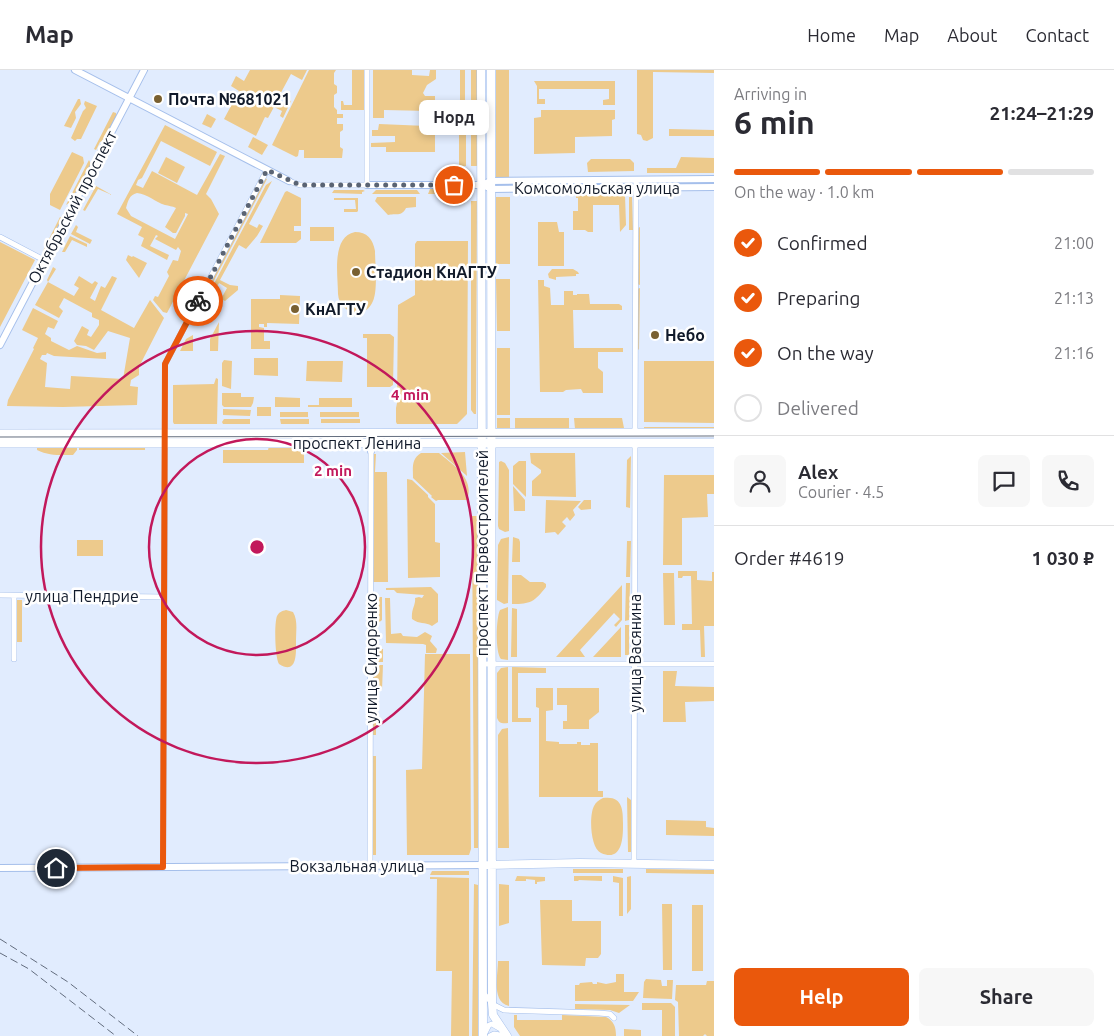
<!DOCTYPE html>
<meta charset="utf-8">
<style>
:root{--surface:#fff;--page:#f7f7f7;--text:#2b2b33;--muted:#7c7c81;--line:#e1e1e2;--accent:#ea580c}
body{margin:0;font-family:Ubuntu,sans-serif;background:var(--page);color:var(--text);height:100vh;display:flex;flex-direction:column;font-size:19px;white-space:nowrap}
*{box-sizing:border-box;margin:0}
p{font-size:16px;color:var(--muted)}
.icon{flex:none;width:28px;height:28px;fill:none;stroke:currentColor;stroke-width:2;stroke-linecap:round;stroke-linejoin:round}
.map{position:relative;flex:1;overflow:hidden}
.drawer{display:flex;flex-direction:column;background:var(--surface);width:400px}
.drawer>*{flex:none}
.pin{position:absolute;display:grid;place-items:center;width:42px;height:42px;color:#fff;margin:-21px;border:2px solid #fff;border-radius:50%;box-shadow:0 1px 5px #0007}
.courier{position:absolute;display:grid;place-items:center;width:50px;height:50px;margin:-25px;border:4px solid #ea580c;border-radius:50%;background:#fff;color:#222;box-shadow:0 1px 6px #0007}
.bubble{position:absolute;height:35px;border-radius:8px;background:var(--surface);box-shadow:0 2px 8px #0003;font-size:16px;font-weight:700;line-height:35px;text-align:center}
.head em{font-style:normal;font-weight:700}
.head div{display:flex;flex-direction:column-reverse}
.head{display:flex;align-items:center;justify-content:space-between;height:85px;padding:0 20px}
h1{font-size:32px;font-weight:700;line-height:38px}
.bar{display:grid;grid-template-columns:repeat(4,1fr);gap:8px 5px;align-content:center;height:60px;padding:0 20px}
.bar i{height:6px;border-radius:4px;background:var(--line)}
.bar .on{background:var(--accent)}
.bar p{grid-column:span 4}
.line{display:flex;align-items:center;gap:12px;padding:0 20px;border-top:1px solid var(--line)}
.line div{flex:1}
.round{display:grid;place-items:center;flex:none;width:52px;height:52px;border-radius:8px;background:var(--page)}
ol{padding:0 20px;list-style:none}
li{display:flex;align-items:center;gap:15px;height:55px}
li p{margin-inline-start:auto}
li .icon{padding:5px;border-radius:50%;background:var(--accent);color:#fff;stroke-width:4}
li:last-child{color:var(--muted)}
li i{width:28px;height:28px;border:2px solid var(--line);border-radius:50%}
.action{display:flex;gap:10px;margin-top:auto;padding:10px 20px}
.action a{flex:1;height:58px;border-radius:8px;background:var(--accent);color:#fff;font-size:20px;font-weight:700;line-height:58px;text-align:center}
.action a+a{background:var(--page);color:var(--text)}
header{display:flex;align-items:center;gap:30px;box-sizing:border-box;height:70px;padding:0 25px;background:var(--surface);border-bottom:1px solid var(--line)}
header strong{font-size:24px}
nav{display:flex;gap:28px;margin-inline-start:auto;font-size:18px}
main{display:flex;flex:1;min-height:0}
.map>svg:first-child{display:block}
</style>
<header>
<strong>Map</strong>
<nav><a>Home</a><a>Map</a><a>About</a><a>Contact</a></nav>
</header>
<main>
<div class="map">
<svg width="714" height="966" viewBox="0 0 714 966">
<rect width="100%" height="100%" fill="#e1ecfe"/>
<!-- green -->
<path fill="#edca8c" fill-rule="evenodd" d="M250,0H307L302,10L291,4L277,30L286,35L288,30L291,31L283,48L280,46L282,41L274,37L268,48L265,47L256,66L224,49L239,21L231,16L236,6L244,11Z
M309,0H336L334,3V14L337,16V23L334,25V37L337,40V44H343V48H337V54H343V60L340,62V77L343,79L342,88H304V80H299L298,86L296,87L272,75Z
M352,0H365V40H341V31H343L344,35H352Z
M373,0H412V5L429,6L430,0H436V9L427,15L423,23L425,26H435V49H429V41L384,40V48H373Z
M460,0H465V36H460Z
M471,0H477V96H471Z
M496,0H509V107H496Z
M637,0H714V3L653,2V68L647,71L643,70L641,65L637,64Z
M534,11H615V35H603V30L609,29V19H539V29H545V34H537V16Z
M78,29H80L81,34L75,42L76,48L71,58L64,56Z
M85,31L97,36L81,69H77L75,71L71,68L83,41L86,38L84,34Z
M541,40H615V49L612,50V66L575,67V83L534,84V48L541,47Z
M113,42L116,43L117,47L106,70L100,72L96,80L94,79Z
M207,44L216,49L211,58L202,54Z
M379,54L427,56V64H435V82H386V77H371V73L395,72V66H372V60H378Z
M165,55L217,82L210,96L161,71L142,108L138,110L136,115L143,118L152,101L197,125L220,84L225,86L206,124L211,129L219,144L167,243L163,242L153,230L155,226L158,227L169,206L167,202L173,190L178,191L181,181L178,177L176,180L155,169L158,166L156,165L150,176L169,185L167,190L141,176L144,168L138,165L142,157L117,144ZM137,123C148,124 155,132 165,135C169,136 172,136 176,138L165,157L173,163H176L185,146V143L188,144L175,169L131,146L126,138C128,131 129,125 137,123Z
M459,55H466V96H459Z
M669,59L714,60V66H669Z
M253,67L268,75L262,85L248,77Z
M72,82L83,87L84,93L60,140L50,135V124Z
M166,87L185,97L177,113L158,103Z
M681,87L714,88V103H647V98H676Z
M591,89H630L634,93V101L588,102L587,93Z
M89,90L91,94L72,131L66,135Z
M265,108L267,109L197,243L194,242Z
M272,111L249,154L257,158L259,154L263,156L257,166L246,179L239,175L220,210L230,215L238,216V220L225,231L221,229L227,218L219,213L198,252L197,246L266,115Z
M647,112H714V115L647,116Z
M625,113V116L498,117V114Z
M96,116L112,125L98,119L85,141L83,140Z
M430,119H467L468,124H428Z
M334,120H363L365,121L362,122V124L332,123Z
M376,120H417L420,124H372Z
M287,121L301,128V156H294V161H301V169L296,173H260L285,122Z
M576,125H625L626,155L620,162L619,135H593V162H588L585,160H573V141H578V128H576Z
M377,127H416V137L406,138C402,147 395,143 388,145L375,131Z
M496,127H510V194H496Z
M629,127H632L633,160H629Z
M334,128H358V141L357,142H344V139H356L355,130H334Z
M471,131H477L476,344H474L471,340Z
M60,147L64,150L47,180L43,181Z
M538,152H557L559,162H564V196H538Z
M76,155L78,157L76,162L92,170L90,174L71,164Z
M310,157H334V171H310Z
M640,157V215L637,214L638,158Z
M355,162C367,162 373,169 375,181C375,194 378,219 373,231C365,251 339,243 338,224C338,205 331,167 355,162Z
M70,166L87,174V177L72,170L65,182H62Z
M417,171H468L467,344L457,354H397L396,352V338L397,333L398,235L415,225V174Z
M0,172L35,190L0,257Z
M128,185L132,187L133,186L147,193L139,208L126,190Z
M53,197L56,199L48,212L74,226L79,218L74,215L79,206L92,214L95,211L98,213L90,228L95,231L101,216L105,218L112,206L117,208L101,240L134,258L150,230L164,248L142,291L139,297V305L131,310L130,316L138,317L137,335L63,337L7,336L8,330L34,279L33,278L38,268L22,260L33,238L58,251L54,259L48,257L45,264L51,268V271L69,280L77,276L97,283L106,282V289L54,286L47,283L46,285H42L40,289L47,293L45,317L70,319L71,306L123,309L130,268L108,261L94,280L86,276L77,275L74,271L82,256L89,260L87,265L91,267L99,255V250L92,247V243L64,228L59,237L63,241L59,248L35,235L48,212L47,210Z
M552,199H573L578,202L579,204H576V206L556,207V210L549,208L548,204Z
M496,209H510V261H497Z
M538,210H544V216L550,218L551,235H564V221H573V225H577V224H589L590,234H619L622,236V240H573L574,278H623V282H598V298L603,302V323H583L581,319L566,320L563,322H540Z
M640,218L639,280L637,278V219Z
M280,225L300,226L299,254L267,253V257H264V254H259V257L264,258V271H270V279H251V229H280Z
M219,252L218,281H210V269Z
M363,264H390L394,267L393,315L390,317H367V268H363Z
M193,265V281H180L186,269Z
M497,278H510V345H497Z
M254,288H278V306L254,305Z
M224,290L232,291L231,319L222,316V293Z
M307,291H343L342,312L306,311Z
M644,291H714V353L644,352Z
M216,308L218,309L217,354H174L173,352V315L214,314Z
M222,323H241V327H254L253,333L251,337H224L222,335Z
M275,327L300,328V337H275Z
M319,328H352V337H308V335H319Z
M257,337H271V346H257Z
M223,339L251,340L250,346L223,345Z
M280,342H308V347H280Z
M320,342H359V347H320Z
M497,348H510V358H497Z
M515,348H569V359H515Z
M574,348H622L624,358L575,359Z
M224,349H250V354H223L222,352Z
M280,349H309V354H281Z
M321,349H360V353H321Z
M644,357H714V359L644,360Z
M37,375H77V380L73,385C60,385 49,386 37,380Z
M79,376H145V380H79Z
M269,376L304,377V393H223V380H268Z
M465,382L467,406L441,383Z
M421,383H439C453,395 475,408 467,430H438L436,431L431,427L432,426L413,408C413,398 411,389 421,383Z
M530,383H575L576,427L532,426V411L541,403V400L531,393Z
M374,384H376L375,402H387L388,512H373Z
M631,386L630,438L626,437L627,390Z
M501,391L505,393L509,400V461L505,462L499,459L498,456L499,392Z
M519,391H526V427L513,414V396Z
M664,405H714V424H707L708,447L682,448V495H663Z
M407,409L412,410L428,425V427L435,434V472L440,473V507L408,508Z
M513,416L525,430V441H514Z
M546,430L581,431L573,440L575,445L570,451L567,447L562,452L566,456L558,465L555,462L545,463Z
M584,430H591V439L581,440L578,437Z
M472,446H478V778H474Z
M509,467L508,533L504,534L497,530V527L498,475L501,469Z
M513,467L519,469L520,472V492H512Z
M77,470H103V486H77Z
M627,471H631L630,507H626Z
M678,501H697V510L712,511V502H714V556H704L705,587H701L700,560H682V554H692L691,506H683L682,508H678Z
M663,503H674L675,555H664Z
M512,505H521L530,512H543L546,514V517C534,532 531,534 512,534Z
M626,513H630L629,550L625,551Z
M622,515V550L616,557L614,555L620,549L614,543L580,580L585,587H556Z
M431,517L438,524V552L432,556C424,551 420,555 412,549C411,539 416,535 415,528L419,527L422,528L424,525L397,523L394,520H386V518Z
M378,527H382V550L372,558V539L378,535Z
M385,528H390L391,564L401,563L403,566L417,567L425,562L432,566L430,571L437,579L436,583H426V575L423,574L386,573Z
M16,530H22V572H16Z
M508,537V590L501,589C495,582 496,548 500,540Z
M512,538L517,539V587H511Z
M286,540L293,542C298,550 296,561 296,570C296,581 298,606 279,594C275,588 274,554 277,546C279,542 282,541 286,540Z
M625,555H629V585H625Z
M621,557V587H593Z
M372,579H383V592H375L373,590Z
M425,584H470L471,779L469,785H407L406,700L422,699Z
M375,595H383L382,620H373L372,598Z
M508,597V653C502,654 499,653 497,648V603L501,598Z
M512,597L546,598V603H518V648H531V652H512Z
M663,601H677L675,616L714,617V631L685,632L686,652H663Z
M536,618H553V640L546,641V671L559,672V674H577V672H581V675H590V673H598V721H603V727H539V638L536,637Z
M557,618H599V642L589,650V659H563V651H567V635H557Z
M372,632H376V665H372Z
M508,658L509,778H498V665L502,659Z
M372,686H376V785H372Z
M627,727L631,730V782H628Z
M603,728C624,725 623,742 623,757C623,770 621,792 601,783C590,778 589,745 594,736C596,732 599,730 603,728Z
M666,750L706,751V757L714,758V766L666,765Z
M573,799H623V803H573Z
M646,799L714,800V804L646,803Z
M432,801H469V805H430Z
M517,806L545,807V811L537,812V814H535V810L526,809V811H515Z
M574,806H602V811L579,810L578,811H574Z
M613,806L623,808V846H619V813L613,812Z
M631,806V839L627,844V807Z
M430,807L469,808V966H451L452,901H436L437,809H430Z
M474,814L478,815V966H472Z
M499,814L509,815V853L499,856Z
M540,830H572V851H601V884L598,888H586L585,896L542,895Z
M662,834H672V900H663Z
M692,835H703V901H692Z
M498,891H509V936C491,932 498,905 498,891Z
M616,904H624V922H639L633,931H575V915H579L580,913L592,912L593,914H597V912L606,914L616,912Z
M646,909L661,910L662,916H667V910H673L672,929L643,928L644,912Z
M707,911H714V966H707L705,964L703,966H679L678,932L675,930L676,915H706Z
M642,933H671L675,937V966H662V940H642Z
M575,934L630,935L619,943L610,940L575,939Z
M514,945H517V950H562V945L606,947C614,951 616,957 616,966H520L514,957Z
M624,959L641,960V966H624Z"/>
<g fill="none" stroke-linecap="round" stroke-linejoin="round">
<!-- minor casing -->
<g stroke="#a5bfeb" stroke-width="6">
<path id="minor" d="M289,111L300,115H367V0
M0,167L44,190
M635,363L636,110
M165,364V294L267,100
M0,525L164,527
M14,589V526
M483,594H714
M634,794L635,373
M370,796L371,381
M163,797L165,373
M484,924L494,935L504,940L599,943L610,944L614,948
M485,963L489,955L492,954L499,958
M490,966L494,964L500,965"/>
</g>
<!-- tertiary casing -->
<g stroke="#a5bfeb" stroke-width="8">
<path id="tertiary" d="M75,0L289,111
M367,115H481L491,111L714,109
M487,117L491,119L714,117
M0,275L144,0
M371,381V363
M0,798L483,795"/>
</g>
<!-- secondary casing -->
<g stroke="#a5bfeb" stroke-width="9">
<path id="secondary" d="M481,0L483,966
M491,0L492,933L493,945L507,966
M488,795L580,793L714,795"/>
</g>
<!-- trunk casing -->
<g stroke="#a5bfeb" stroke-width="10">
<path id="trunk" d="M0,364L714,363
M0,373H714"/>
</g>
<!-- minor -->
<use href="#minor" stroke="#fff" stroke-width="5"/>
<!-- tertiary -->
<use href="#tertiary" stroke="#fff" stroke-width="6"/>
<!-- secondary -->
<use href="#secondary" stroke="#fff" stroke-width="8"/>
<!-- trunk -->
<use href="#trunk" stroke="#fff" stroke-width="9"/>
<!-- tram -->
<path stroke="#636d7e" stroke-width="1" d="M0,367L714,366"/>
<!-- rail -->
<path stroke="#636d7e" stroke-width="1" stroke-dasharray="8 4" stroke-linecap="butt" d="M0,869L68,912L138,966
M0,883L29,899L116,966"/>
</g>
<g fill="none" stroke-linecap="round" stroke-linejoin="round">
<!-- done -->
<path stroke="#5a6474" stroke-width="5" stroke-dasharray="0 9" d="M198,231L267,100L300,115H454"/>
<!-- route -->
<path stroke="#ea580c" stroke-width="6" d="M56,798L163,797L165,294L198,231"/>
</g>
<!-- distance rings -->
<g fill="none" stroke="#c2185b" stroke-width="2.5">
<circle cx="257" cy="477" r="108"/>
<circle cx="257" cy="477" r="216"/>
</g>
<!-- markers -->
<g fill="#796031" stroke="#fff" stroke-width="2">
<circle cx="158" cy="29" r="5"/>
<circle cx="356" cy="202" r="5"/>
<circle cx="295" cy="239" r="5"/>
<circle cx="655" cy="265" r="5"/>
</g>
<g text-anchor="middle" stroke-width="5" stroke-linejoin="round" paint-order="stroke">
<!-- poi labels -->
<g font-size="16" font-weight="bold" fill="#111a2a" stroke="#fff" text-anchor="start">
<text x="168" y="35">Почта №681021</text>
<text x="366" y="208">Стадион КнАГТУ</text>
<text x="305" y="245">КнАГТУ</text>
<text x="665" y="271">Небо</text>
</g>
<!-- street labels -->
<g font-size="16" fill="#111a2a" stroke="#fff">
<text x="597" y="124">Комсомольская улица</text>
<text transform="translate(72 137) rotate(-62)" y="6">Октябрьский проспект</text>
<text x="357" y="379">проспект Ленина</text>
<text transform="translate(482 483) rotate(-90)" y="6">проспект Первостроителей</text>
<text x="82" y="532">улица Пендрие</text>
<text transform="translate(635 583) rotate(-90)" y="6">улица Васянина</text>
<text transform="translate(371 588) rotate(-90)" y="6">улица Сидоренко</text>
<text x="357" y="802">Вокзальная улица</text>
</g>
</g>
<circle cx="257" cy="477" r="8" fill="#c2185b" stroke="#fff" stroke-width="2.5"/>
<g font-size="15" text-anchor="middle" font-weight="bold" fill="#c2185b" stroke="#fff" stroke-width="5" stroke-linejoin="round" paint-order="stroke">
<text x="410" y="330">4 min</text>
<text x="333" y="406">2 min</text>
</g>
</svg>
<div class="pin" style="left:454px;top:115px;background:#ea580c"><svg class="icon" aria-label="bag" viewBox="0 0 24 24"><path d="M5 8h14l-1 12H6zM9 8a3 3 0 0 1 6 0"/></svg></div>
<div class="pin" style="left:56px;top:798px;background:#1f2937"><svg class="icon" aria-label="home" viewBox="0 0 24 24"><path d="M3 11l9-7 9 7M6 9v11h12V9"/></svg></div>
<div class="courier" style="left:198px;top:231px"><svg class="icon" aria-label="bike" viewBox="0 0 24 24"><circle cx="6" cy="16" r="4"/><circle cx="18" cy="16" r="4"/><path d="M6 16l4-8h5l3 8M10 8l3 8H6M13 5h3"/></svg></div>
<div class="bubble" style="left:419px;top:30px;width:70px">Норд</div>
</div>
<section class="drawer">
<div class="head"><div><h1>6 min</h1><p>Arriving in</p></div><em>21:24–21:29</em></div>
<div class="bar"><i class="on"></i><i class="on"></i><i class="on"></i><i></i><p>On the way · 1.0 km</p></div>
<ol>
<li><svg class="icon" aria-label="check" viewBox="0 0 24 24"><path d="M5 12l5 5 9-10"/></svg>Confirmed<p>21:00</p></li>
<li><svg class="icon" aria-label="check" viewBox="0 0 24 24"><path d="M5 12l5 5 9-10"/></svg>Preparing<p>21:13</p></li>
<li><svg class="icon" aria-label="check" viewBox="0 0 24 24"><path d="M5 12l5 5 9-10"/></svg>On the way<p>21:16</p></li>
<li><i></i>Delivered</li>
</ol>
<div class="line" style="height:90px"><a class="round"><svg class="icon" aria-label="person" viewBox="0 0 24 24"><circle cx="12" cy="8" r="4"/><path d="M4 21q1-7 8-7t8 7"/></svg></a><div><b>Alex</b><p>Courier · 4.5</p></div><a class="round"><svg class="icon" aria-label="chat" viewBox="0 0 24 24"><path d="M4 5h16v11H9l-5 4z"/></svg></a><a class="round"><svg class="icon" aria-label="phone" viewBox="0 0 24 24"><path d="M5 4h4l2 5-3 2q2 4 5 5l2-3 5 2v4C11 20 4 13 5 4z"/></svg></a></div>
<div class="line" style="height:65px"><div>Order #4619</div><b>1 030 ₽</b></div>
<div class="action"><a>Help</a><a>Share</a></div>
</section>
</main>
